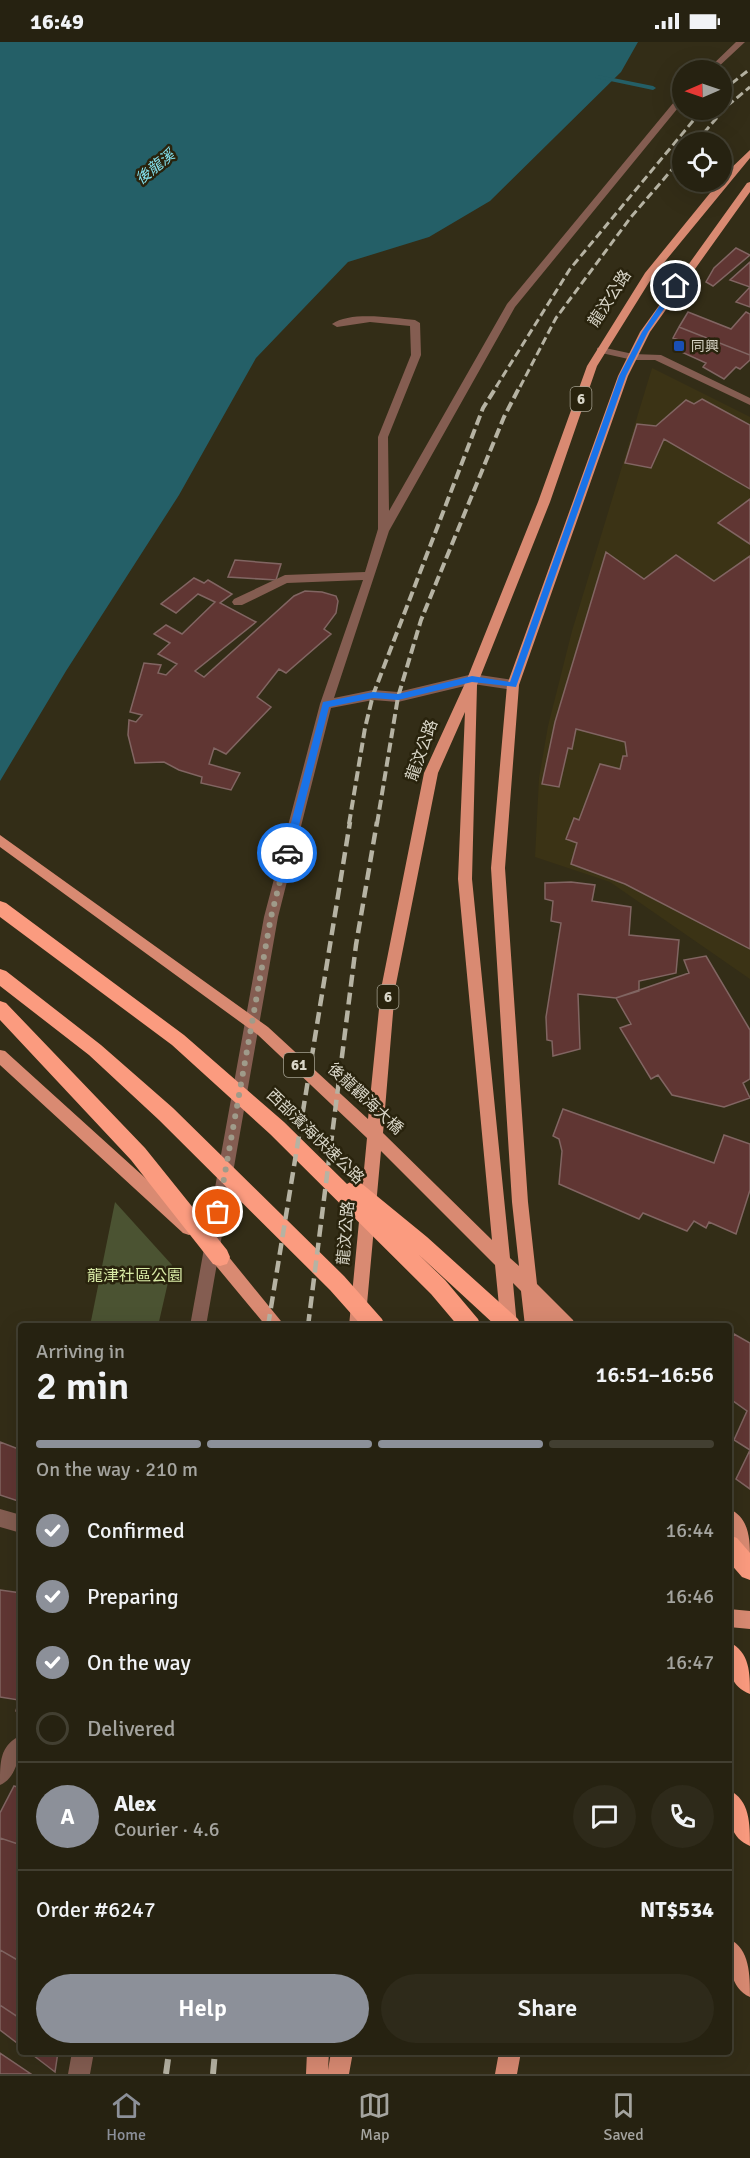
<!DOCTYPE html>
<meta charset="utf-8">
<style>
:root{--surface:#262211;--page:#2e2a1a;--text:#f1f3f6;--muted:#a4a49f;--line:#423f31;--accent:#8c9099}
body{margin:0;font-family:Signika,"Noto Sans TC",sans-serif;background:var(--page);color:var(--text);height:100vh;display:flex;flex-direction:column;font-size:22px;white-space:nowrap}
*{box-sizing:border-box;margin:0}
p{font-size:20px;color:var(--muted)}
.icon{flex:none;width:33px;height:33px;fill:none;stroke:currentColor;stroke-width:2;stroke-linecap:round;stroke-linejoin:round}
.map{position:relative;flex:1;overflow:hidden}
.details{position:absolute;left:18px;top:1281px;width:714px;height:732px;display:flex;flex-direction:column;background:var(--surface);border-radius:6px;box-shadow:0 6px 24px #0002,0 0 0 2px var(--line)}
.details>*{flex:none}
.needle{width:39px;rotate:268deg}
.buttons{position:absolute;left:672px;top:18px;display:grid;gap:12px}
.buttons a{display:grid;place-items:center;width:60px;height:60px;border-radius:50%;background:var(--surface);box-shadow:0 6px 24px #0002,0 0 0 2px var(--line);font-size:30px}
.pin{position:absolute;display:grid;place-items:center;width:51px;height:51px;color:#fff;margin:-26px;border:3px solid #fff;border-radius:50%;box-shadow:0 2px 6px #0007}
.courier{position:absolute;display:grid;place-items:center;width:60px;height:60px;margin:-30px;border:4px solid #1a73e8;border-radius:50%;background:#fff;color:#222;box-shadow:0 2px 8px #0007}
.headline em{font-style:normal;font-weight:600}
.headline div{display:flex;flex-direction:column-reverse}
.headline{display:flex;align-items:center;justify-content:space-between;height:102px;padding:0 18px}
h1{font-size:39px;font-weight:600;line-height:45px}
.bar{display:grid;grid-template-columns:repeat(4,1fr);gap:9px 6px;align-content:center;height:72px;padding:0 18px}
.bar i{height:8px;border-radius:4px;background:var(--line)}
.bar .current{background:var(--accent)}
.bar p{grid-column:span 4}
.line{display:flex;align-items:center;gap:15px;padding:0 18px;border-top:2px solid var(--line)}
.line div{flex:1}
.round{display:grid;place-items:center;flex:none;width:63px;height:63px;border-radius:32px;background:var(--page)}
ol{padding:0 18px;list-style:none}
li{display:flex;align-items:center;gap:18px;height:66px}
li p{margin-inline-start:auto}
li .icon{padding:6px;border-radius:50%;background:var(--accent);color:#fff;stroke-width:4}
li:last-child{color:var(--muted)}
li i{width:33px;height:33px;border:3px solid var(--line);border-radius:50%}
.button{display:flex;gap:12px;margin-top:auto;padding:12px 18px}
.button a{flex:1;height:69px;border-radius:36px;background:var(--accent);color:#fff;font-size:24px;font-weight:600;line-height:69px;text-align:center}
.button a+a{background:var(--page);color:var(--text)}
.status{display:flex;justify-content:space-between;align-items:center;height:42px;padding:0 30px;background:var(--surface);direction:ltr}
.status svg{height:16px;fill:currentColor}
.menu{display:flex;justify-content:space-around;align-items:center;height:84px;border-top:2px solid var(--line);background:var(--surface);font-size:16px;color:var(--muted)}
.menu a{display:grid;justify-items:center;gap:3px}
.menu .current{color:var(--accent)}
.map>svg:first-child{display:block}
</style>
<div class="status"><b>16:49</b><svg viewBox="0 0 49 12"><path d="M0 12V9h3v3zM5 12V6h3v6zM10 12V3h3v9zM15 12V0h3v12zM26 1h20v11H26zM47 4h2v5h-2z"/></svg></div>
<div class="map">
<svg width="750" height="2032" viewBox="0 0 750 2032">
<rect width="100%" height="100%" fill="#332d17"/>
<!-- built -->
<path fill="#3b3315" d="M652,326L750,375V937L610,840L535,815L539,736L548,684L572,589Z"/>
<!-- green -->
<path fill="#4b5332" d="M115,1160L172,1223L158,1284H90Z"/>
<!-- water -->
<path fill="#245f67" d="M0,0H638L621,30L490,159L429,195L348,220L256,316L179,453L66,629L0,739Z"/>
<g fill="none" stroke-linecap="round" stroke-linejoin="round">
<!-- stream -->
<path fill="#245f67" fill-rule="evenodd" d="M598,33L653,44L656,46L653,48L596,36L595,35Z"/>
</g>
<!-- building -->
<path fill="#603633" stroke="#816562" stroke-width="1.5" d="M736,206L750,213L713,244L706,240L714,226Z
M750,220V245L730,238Z
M750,245V265L736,260Z
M688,270L731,287L746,270L750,272V313L679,285Z
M679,285L750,313V318L740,327L736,325L724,337L703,325L706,321L675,307L682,299L673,296Z
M702,357L750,383V447L664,397L651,426L625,421L637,382L656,384L686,358L694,362Z
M750,457V502L718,481Z
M606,510L644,537L676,513L714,539L750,514V907L625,842L571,822L577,801L566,797L574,776L579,778L600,722L620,727L623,714H627L625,700L576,687L572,707L568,706L559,745L542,742L555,680Z
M235,518L281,522L276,538L228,535Z
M194,536L204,541L208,538L232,552L220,561L256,580L195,629L204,635L294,554L305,549L322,550L336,554L338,559L336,571L324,587L331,592L286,631L279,627L257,655L271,665L226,712L214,706L209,722L240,731L231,748L201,741L202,735L179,728L164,720L135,721L128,693L129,678L136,680L142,673L130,670L144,621L161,623L158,631L166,633L177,622L158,612L170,601L154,592L166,583L182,592L215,560L198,552L176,571L161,562Z
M571,840L595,843L592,859L631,865L629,893L679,898L676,931L639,939V949L616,956L578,952L580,1007L553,1014L552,999L547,998L546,975L561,881L551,879L553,859L545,857V841Z
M706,914L750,988V1037L743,1041L750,1056L724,1065L672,1053L658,1033L651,1037L620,986L631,982L616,956L689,931L684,918Z
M563,1067L714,1121L724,1093L750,1102V1148L736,1192L709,1180L706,1186L694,1179L687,1189L643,1171L639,1177L559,1142L562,1109L559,1097L553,1094Z
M734,1292L750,1301V1447L736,1437L750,1408L734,1398L747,1369L729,1356V1299Z
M0,1400L21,1408V1460L0,1453Z
M0,1548L21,1551V1670L16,1669L19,1658L0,1655Z
M14,1744L21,1746V1803L0,1796V1771Z
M0,1796L21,1803V1920L0,1908Z
M0,1908L21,1920V1977L0,1963Z
M0,1963L21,1977V2004L0,1988Z
M29,2010H58L55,2030Z
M0,2011L31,2032H0Z"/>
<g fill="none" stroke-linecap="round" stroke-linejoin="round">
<!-- minor -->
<path fill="#845d51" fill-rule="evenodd" d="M736,0H745L715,28H707Z
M682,53V61L515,265L389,489L334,656L373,648L398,650L473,632L513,638L519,643L513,648L473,642L398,660L373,658L331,666L278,875L206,1284H190L264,875L320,662L363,538L287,541L242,563H234L232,560L234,557L285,533L365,530L378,487V395L411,313L410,284L370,280L337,285L332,282C350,269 393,276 415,278L420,281L421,313L388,395L389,469L507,262L679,54Z
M601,305L633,312L661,313L750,356V363L655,318H633L597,310V306Z
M0,1467L21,1473V1491L0,1485Z
M21,1693C21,1710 17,1736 0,1743C0,1718 0,1704 21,1693Z
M72,2010H94L90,2032H68Z"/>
<!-- major -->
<path fill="#d98a72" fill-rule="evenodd" d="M750,108V116L653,234L597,324L550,460L477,643L472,837L510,1216L519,1224L512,1160L491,826L507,643L618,334L640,290L747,141L750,140V150L650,290L628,334L519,643L505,826L528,1160L537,1242L573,1278L575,1284H555L552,1280V1284H525L521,1249L513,1241L517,1284H501L495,1223L381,1109L365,1284H349L367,1096L258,993L0,805V793L268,985L368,1077L381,947L424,731L467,637L538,460L587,324L645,231L719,140H722L727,130ZM465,670L458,837L492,1198L383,1091L395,947L438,731Z
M0,1008L5,1009L195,1181L197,1186L195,1191L189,1193L183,1191L0,1023Z
M213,1200L219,1203L285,1284H266L207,1213L205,1208L207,1203Z
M729,1467C749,1475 750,1497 750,1515C730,1507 729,1485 729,1467Z
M729,1567L750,1569V1587L729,1585Z
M729,1897C750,1906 750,1934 750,1955C728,1945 729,1917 729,1897Z
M307,2010H329L328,2028L331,2010H353L349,2032H306Z
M499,2010H521L517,2032H495Z"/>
<!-- highway -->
<path fill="#fb9b7f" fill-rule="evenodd" d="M0,859L6,861L184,993L284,1080L347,1142L354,1138L361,1141L427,1195L518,1277L521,1284H496L418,1212L445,1238L478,1277L481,1284H458L431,1252L270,1092L172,1003L0,875Z
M0,927L6,929L101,1003L173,1066L344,1234L382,1277L385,1284H362L330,1248L159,1078L89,1013L0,944Z
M0,959L6,961L145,1106L227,1208L230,1215L227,1222L220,1224L213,1222L131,1118L0,978Z
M729,1493L737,1496L750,1511V1538L742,1535L729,1520Z
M729,1600C750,1610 750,1631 750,1652C726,1643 729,1621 729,1600Z
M729,1748C750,1758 750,1782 750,1804C726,1794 729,1770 729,1748Z"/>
<!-- rail-far3 -->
<path stroke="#b6b3a3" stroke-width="3" stroke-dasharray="8 4" stroke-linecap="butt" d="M722,49L750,27
M696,100L727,64L750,45
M496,345L570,227L702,68
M520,345L556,276L631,175L682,116"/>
<!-- rail-far2 -->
<path stroke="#b6b3a3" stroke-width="4" stroke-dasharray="10 4.5" stroke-linecap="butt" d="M349,782L365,686L373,653L483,366L497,344
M377,782L398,655L421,578L504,375L520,344"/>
<!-- rail-far1 -->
<path stroke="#b6b3a3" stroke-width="4.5" stroke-dasharray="12 6" stroke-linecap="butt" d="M268,1284L350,780
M308,1284L356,903L377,780"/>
<!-- rail -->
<path stroke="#b6b3a3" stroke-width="6" stroke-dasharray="15 8" stroke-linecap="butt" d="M166,2032L169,2010
M213,2032L215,2010"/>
</g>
<!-- route -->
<path fill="#1a73e8" d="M674,242L680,244L648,290L626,334L516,645L472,640L398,658L373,656L329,665L292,811L290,814H284L283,811L323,660L373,650L398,652L472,634L510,640L619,334L642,290Z"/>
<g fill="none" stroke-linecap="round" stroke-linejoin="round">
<!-- done -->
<path stroke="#9f9b8a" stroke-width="6" stroke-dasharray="0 10.8" d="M218,1170L271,875L287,811"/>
</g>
<!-- markers -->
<rect fill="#1a4fb4" stroke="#29230d" stroke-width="2" x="673" y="298" width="12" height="12" rx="3"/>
<g text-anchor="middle" stroke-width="5" stroke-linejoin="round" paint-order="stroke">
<!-- far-poi labels -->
<g font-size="14" fill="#d9d6c8" stroke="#29230d" text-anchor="start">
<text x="691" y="309">同興</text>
</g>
<!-- far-water labels -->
<g font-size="15" font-style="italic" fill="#85e4f2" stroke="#29230d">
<text transform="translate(155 125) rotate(-39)" y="5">後龍溪</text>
</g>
<!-- shield labels -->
<g fill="#29230d" stroke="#a4a090" stroke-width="1.5">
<rect x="570.5" y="345" width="21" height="24" rx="4.5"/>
<rect x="377.5" y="943" width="21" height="24" rx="4.5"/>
<rect x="284" y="1011" width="30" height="24" rx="4.5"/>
</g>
<g font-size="15" font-weight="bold" fill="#d9d6c8">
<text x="581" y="362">6</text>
<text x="388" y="960">6</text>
<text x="299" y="1028">61</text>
</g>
<!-- street labels -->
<g font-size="16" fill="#d9d6c8" stroke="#29230d">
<text transform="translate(609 256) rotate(-57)" y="6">龍汶公路</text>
<text transform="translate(421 708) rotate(-70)" y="6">龍汶公路</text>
<text transform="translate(366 1056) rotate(43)" y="6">後龍觀海大橋</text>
<text transform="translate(316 1094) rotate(44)" y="6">西部濱海快速公路</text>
<text transform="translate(345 1191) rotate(-85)" y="6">龍汶公路</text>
</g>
<!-- park labels -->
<g font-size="16" fill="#d8eaa5" stroke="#29230d">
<text x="135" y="1239">龍津社區公園</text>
</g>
</g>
</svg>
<div class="buttons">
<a><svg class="needle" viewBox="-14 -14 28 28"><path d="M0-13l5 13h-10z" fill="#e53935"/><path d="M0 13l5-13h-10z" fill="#a4a49f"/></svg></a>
<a><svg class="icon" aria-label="locate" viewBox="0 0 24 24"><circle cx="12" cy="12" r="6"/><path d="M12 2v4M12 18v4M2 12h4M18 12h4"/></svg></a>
</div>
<div class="pin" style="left:218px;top:1170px;background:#ea580c"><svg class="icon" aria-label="bag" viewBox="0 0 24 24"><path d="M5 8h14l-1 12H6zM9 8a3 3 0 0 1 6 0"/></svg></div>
<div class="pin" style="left:676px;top:244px;background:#1f2937"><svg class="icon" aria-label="home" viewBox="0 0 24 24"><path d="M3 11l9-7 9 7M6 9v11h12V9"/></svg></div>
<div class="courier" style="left:287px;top:811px"><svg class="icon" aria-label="car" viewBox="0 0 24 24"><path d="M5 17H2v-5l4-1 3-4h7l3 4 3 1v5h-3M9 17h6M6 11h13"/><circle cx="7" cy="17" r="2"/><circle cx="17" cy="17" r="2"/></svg></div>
<section class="details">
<div class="headline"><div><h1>2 min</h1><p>Arriving in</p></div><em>16:51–16:56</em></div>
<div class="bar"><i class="current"></i><i class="current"></i><i class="current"></i><i></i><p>On the way · 210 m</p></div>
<ol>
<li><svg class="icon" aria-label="check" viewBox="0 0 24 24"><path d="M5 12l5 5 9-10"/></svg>Confirmed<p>16:44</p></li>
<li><svg class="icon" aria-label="check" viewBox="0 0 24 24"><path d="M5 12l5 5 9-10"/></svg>Preparing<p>16:46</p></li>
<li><svg class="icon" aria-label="check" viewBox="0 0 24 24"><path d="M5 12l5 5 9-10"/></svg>On the way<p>16:47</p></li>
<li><i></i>Delivered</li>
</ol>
<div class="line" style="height:108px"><b class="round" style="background:var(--accent);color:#fff">A</b><div><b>Alex</b><p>Courier · 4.6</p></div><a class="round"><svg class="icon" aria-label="chat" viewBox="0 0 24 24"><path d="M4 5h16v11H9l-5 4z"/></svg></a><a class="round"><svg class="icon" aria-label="phone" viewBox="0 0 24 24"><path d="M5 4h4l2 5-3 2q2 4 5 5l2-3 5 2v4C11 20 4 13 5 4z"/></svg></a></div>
<div class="line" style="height:78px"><div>Order #6247</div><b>NT$534</b></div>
<div class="button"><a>Help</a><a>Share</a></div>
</section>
</div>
<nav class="menu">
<a class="current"><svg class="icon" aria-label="home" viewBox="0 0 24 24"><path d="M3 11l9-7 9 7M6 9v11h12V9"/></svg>Home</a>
<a><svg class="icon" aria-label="map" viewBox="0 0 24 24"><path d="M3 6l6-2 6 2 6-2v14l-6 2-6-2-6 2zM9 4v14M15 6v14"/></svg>Map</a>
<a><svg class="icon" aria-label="saved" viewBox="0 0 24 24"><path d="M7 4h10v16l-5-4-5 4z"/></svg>Saved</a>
</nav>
